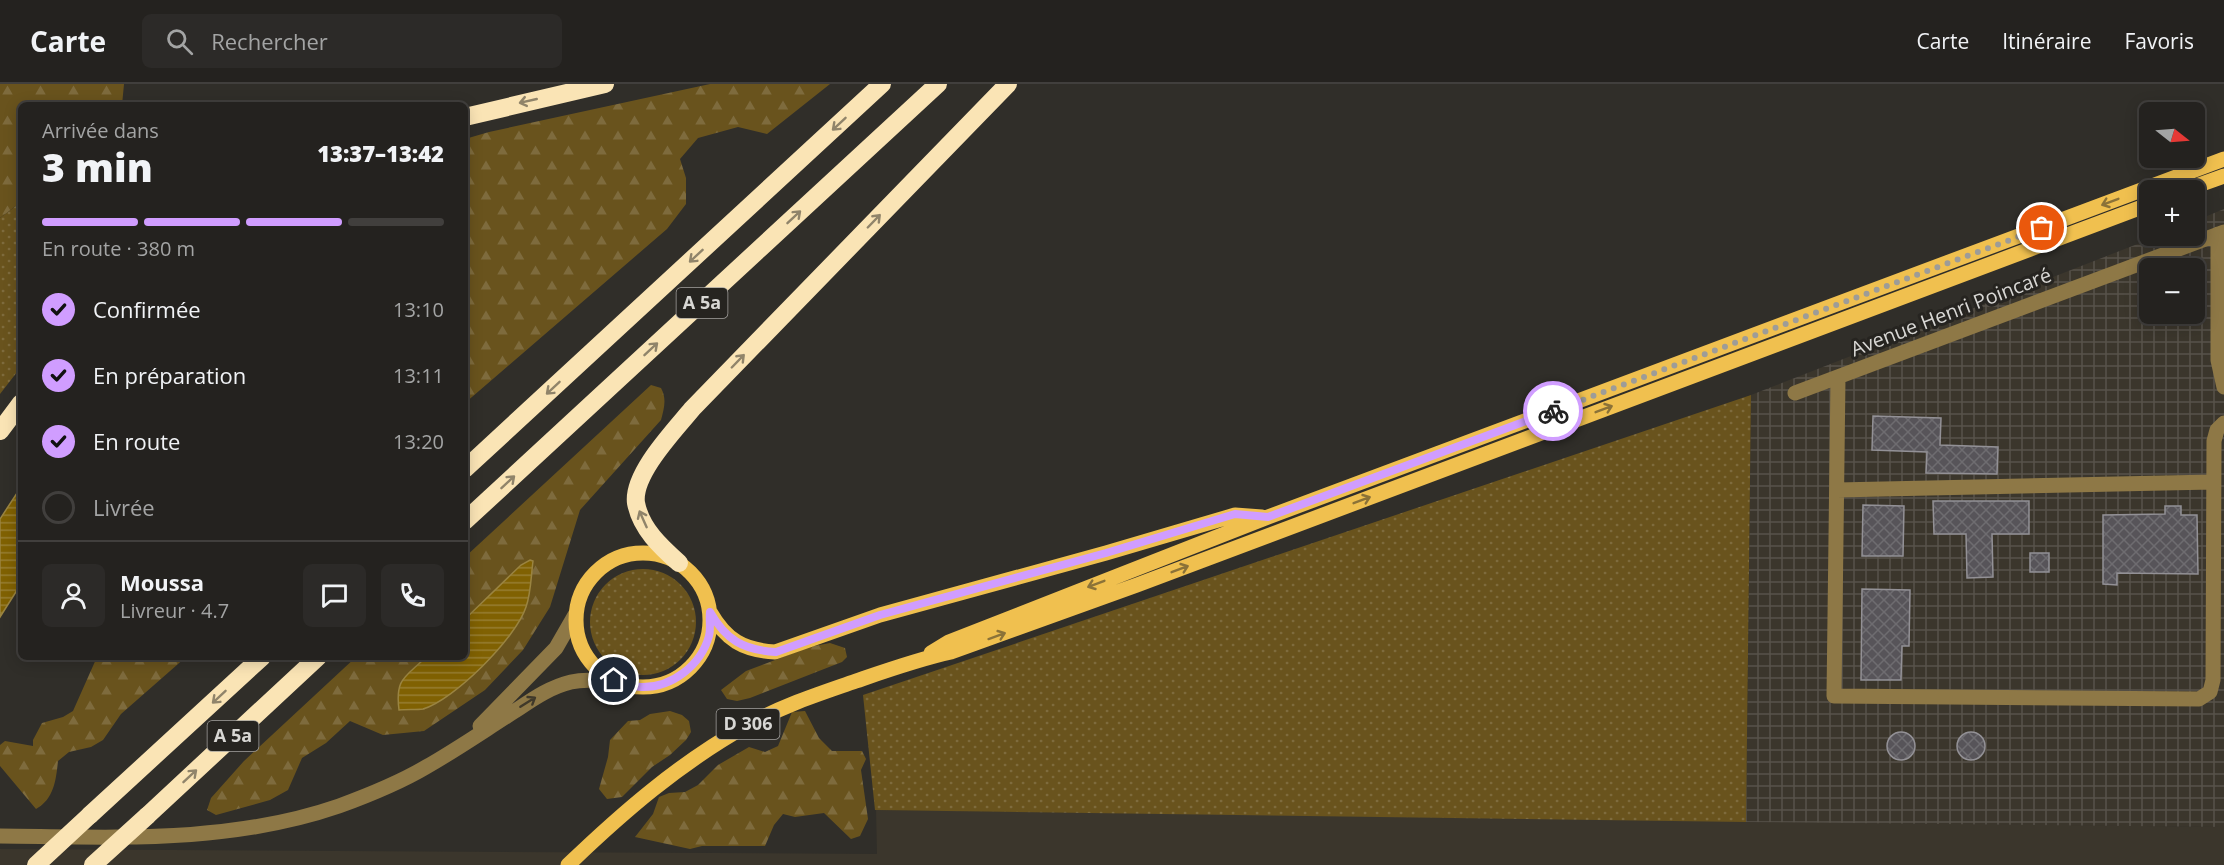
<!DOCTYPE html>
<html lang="fr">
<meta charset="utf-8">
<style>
:root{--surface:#24221f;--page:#2c2a28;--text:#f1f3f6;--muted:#a3a4a4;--line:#413f3d;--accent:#d09dff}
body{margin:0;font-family:"Open Sans",sans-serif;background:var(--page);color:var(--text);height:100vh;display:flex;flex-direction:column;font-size:22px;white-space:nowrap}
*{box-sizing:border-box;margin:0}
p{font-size:20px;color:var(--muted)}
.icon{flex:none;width:33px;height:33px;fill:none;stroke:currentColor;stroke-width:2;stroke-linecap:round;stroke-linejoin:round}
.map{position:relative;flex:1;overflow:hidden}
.details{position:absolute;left:18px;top:18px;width:450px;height:558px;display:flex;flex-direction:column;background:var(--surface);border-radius:9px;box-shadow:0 3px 15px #0003,0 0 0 2px var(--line)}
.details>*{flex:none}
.needle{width:39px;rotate:107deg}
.buttons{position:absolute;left:2139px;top:18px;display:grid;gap:12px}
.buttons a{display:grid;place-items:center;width:66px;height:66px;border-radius:9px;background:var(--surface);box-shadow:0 3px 15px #0003,0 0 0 2px var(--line);font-size:30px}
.pin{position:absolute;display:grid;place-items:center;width:51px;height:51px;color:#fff;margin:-26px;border:3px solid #fff;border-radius:50%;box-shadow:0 2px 6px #0007}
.courier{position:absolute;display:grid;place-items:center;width:60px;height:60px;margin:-30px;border:4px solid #d09dff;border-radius:50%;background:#fff;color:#222;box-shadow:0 2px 8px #0007}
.overview em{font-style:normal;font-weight:800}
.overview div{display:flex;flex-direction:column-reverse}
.overview{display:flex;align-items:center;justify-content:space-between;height:102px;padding:0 24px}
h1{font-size:39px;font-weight:800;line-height:45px}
.bar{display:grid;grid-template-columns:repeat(4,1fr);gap:9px 6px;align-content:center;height:72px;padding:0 24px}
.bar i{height:8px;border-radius:4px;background:var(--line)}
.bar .on{background:var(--accent)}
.bar p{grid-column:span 4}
.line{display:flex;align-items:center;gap:15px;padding:0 24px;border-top:2px solid var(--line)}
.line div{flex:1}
.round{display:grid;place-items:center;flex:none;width:63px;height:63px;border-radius:9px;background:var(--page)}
ol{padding:0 24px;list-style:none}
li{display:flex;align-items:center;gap:18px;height:66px}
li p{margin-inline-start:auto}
li .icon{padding:6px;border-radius:50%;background:var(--accent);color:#111;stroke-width:4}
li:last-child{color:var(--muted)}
li i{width:33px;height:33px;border:3px solid var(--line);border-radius:50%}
header{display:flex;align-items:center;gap:36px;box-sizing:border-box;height:84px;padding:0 30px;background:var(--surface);border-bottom:2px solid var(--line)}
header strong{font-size:28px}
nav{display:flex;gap:33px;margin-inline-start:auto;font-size:21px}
.search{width:420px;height:54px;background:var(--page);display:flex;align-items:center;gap:15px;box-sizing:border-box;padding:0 21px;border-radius:9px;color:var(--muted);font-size:22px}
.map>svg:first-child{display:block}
</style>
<header>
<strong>Carte</strong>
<div class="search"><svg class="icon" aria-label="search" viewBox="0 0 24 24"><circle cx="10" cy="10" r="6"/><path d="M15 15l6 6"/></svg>Rechercher</div>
<nav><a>Carte</a><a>Itinéraire</a><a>Favoris</a></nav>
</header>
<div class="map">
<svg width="2224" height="781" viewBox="0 0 2224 781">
<defs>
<pattern id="industrial-grid" width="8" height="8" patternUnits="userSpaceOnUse" patternTransform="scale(1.5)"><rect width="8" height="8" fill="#3b362c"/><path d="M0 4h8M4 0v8" fill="none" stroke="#57524a"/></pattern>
<pattern id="grass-dots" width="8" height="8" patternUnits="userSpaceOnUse" patternTransform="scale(1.5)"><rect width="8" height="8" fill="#69531d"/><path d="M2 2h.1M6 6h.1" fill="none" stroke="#7e6b3d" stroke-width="1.8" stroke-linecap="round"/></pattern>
<pattern id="forest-firs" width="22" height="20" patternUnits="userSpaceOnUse" patternTransform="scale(1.5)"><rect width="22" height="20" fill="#69531d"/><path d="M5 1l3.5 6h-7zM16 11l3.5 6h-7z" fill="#7e6b3d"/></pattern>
<pattern id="water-rules" width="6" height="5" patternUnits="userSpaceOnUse" patternTransform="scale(1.5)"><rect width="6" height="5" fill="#806102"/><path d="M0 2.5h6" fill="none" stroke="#977e32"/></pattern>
<pattern id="building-cross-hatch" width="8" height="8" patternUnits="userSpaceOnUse" patternTransform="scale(1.5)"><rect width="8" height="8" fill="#575459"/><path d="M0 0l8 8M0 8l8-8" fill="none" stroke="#6e6c70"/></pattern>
</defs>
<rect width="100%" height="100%" fill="#302e29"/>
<!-- built -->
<path fill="#3b362c" d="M876,726L2224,743V781H0V765L877,770Z"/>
<!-- industrial -->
<path fill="url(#industrial-grid)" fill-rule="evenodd" d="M2224,125V743L1746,738L1751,311L2158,152H2194L2195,137ZM2150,184H2194V230H2150Z"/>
<!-- grass -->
<path fill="url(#grass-dots)" d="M21,118V283L0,310V134Z
M1751,311L1746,738L875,726L863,611Z
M590 538a53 53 0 1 1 106 0a53 53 0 1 1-106 0Z"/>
<!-- forest -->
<path fill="url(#forest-firs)" d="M0,0H124L122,21H21V118L0,134Z
M710,0H830L767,50L738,43L698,54L680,75L686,94V120L667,145L465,319V55L489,48Z
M651,301L661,304C667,315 664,325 661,336L580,426L550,523L523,566L485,606L424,647L383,651L350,637L326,659L302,674L288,706L270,716L216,731L207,726L211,714L244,677L356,573H426C407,592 393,596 400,625L453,607L521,481L465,535V473Z
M830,559L845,564L847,573L842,578L750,614L737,617L727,615L721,606L746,587L809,563Z
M97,573H186L121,630L103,656L91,663L69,668L58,677C56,696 54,715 36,725L0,682V661L5,657L33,662V656L42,639L63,633L73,627Z
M670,627L682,631L689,637L691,648L686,656L670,671L652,683L622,713L607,715L599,705L608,673L610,656L628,637L640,636L650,630Z
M805,627L819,654L832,667H862L866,675L861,686L868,735L860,752L851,755L824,729L795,733L783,730L774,741L765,762H702L690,765L635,753L653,730L659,713L669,709L685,708L698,701L718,681L749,663L765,668L778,662L792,628Z"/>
<!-- water -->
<path fill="url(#water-rules)" stroke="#9a8441" stroke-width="1.5" d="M21,403V500L0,533V435Z
M530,476L533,477C531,492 531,509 526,523C516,554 454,616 423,625C416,626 406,625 399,626C395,594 405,594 426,573H465V535L521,481Z"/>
<!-- building -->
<path fill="url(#building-cross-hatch)" stroke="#939196" stroke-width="1.5" d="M1873,332L1941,334L1940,361L1998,363L1997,390L1926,389L1927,368L1872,366Z
M1933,417H2029V450H1992L1993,493L1967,494L1966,450H1934Z
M1863,421L1904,422L1903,472H1862Z
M2165,422H2181V431H2197L2198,490L2117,489V501L2103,500V431L2165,430Z
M2030,469H2049V488H2030Z
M1862,505L1910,506L1909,562H1902L1901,596H1861Z
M1887 662a14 14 0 1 1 28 0a14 14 0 1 1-28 0Z
M1957 662a14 14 0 1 1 28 0a14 14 0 1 1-28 0Z"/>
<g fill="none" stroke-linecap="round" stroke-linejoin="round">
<!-- minor -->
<path stroke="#8e7846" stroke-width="15" d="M2218,150V276L2224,303
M1838,294L1834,612L2199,615L2210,608L2213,596L2214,357L2217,346L2224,339
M1795,309L2224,148
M1837,406L2213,398
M480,642L556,564L575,531
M0,752C114,753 229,760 339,722C369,711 399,699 426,683C456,666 485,646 515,627C533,615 550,603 571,598C589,594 608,598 626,600"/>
<!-- major -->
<path stroke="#f0c04f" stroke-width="15" d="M2185,106L2224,92
M576 536a67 67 0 1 1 134 0a67 67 0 1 1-134 0Z
M710,528C726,556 743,566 775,568L880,531L1106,469L1235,431L1262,433
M931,569L949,558L1268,433L2224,75
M568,781C623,728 680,679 746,642C781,622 819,610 856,597C888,586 919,575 951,568L1137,501L2150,120"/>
<!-- highway -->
<path stroke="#fae4b5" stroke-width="18" d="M465,33L605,0
M0,347L21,319
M465,385L882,0
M465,437L938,0
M679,479C661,463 641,445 636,419C632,390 675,346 692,325L1008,0
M90,731L262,573
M147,732L318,573"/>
<!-- highway-bridge -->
<path stroke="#fae4b5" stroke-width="18" d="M36,781L90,731
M93,781L147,732"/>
</g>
<!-- one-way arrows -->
<defs><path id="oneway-shaft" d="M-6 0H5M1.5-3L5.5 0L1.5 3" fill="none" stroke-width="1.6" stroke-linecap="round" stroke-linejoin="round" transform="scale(1.5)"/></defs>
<g stroke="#90846a">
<use href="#oneway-shaft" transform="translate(528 17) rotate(167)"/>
<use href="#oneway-shaft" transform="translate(839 40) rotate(137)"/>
<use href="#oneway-shaft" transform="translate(794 133) rotate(-43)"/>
<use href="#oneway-shaft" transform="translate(874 137) rotate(-46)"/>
<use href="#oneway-shaft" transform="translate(696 172) rotate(137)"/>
<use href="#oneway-shaft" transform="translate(651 265) rotate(-43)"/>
<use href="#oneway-shaft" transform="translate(738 277) rotate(-46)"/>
<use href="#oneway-shaft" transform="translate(553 304) rotate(137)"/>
<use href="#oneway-shaft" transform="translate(508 398) rotate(-43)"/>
<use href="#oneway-shaft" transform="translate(643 435) rotate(-114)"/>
<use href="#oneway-shaft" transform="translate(219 613) rotate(137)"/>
<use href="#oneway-shaft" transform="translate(190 692) rotate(-43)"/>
</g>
<g stroke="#8b7238">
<use href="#oneway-shaft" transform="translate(2110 118) rotate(159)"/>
<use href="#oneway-shaft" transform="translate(1604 325) rotate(-21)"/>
<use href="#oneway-shaft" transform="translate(1362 416) rotate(-21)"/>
<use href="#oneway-shaft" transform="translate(1180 485) rotate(-21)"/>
<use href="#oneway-shaft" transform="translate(1096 500) rotate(159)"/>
<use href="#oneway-shaft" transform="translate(997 552) rotate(-20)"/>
</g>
<use stroke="#40392a" href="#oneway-shaft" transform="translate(528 618) rotate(-32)"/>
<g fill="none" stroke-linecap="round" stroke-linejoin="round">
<!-- done -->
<path stroke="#9d9c98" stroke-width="6" stroke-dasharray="0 10.8" d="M1553,327L2042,144"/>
<!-- route -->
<path stroke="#d09dff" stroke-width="8" d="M614,596C622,599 632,603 641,603C672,604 701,581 709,552C711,545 709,536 710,528C726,556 743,566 776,568L880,531L1106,469L1235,430L1268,433L1553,327"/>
</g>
<g text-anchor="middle" stroke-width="6" stroke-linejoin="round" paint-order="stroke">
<!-- shield labels -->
<g fill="#262420" stroke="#a3a19e" stroke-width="1.5">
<rect x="676.5" y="204" width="51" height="30" rx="4.5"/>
<rect x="716.5" y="625" width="63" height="30" rx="4.5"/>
<rect x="207.5" y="637" width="51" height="30" rx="4.5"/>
</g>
<g font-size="18" font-weight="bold" fill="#d8d7d4">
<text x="702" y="225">A 5a</text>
<text x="748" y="646">D 306</text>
<text x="233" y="658">A 5a</text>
</g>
<!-- street labels -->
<g font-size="20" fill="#d8d7d4" stroke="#262420">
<text transform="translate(1951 228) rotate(-21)" y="7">Avenue Henri Poincaré</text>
</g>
</g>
</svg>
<div class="buttons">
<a><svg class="needle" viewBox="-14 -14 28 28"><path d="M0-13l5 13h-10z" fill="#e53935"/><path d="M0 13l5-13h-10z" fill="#a3a4a4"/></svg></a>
<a>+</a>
<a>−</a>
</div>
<div class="pin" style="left:2042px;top:144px;background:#ea580c"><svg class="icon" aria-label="bag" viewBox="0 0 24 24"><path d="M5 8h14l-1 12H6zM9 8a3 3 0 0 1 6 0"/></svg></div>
<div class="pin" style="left:614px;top:596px;background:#1f2937"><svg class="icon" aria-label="home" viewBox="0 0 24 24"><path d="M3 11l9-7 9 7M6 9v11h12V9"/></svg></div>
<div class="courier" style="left:1553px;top:327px"><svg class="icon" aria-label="bike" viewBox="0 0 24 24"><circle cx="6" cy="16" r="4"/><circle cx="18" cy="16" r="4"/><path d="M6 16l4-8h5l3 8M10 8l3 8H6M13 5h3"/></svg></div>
<section class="details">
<div class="overview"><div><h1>3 min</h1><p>Arrivée dans</p></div><em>13:37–13:42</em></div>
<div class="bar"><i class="on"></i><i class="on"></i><i class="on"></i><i></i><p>En route · 380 m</p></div>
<ol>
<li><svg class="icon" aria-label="check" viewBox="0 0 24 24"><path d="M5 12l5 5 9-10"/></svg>Confirmée<p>13:10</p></li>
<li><svg class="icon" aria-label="check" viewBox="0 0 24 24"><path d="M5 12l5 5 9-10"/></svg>En préparation<p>13:11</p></li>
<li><svg class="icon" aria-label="check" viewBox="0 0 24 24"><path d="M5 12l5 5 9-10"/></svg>En route<p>13:20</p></li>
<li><i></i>Livrée</li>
</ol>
<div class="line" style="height:108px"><a class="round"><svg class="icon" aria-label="person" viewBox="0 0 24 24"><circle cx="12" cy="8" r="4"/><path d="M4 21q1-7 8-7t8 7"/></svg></a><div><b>Moussa</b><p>Livreur · 4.7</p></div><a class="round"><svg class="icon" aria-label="chat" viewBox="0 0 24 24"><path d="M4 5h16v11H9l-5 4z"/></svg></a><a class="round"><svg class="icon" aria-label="phone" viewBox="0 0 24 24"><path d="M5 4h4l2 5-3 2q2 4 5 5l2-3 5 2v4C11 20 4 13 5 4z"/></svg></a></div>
</section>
</div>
